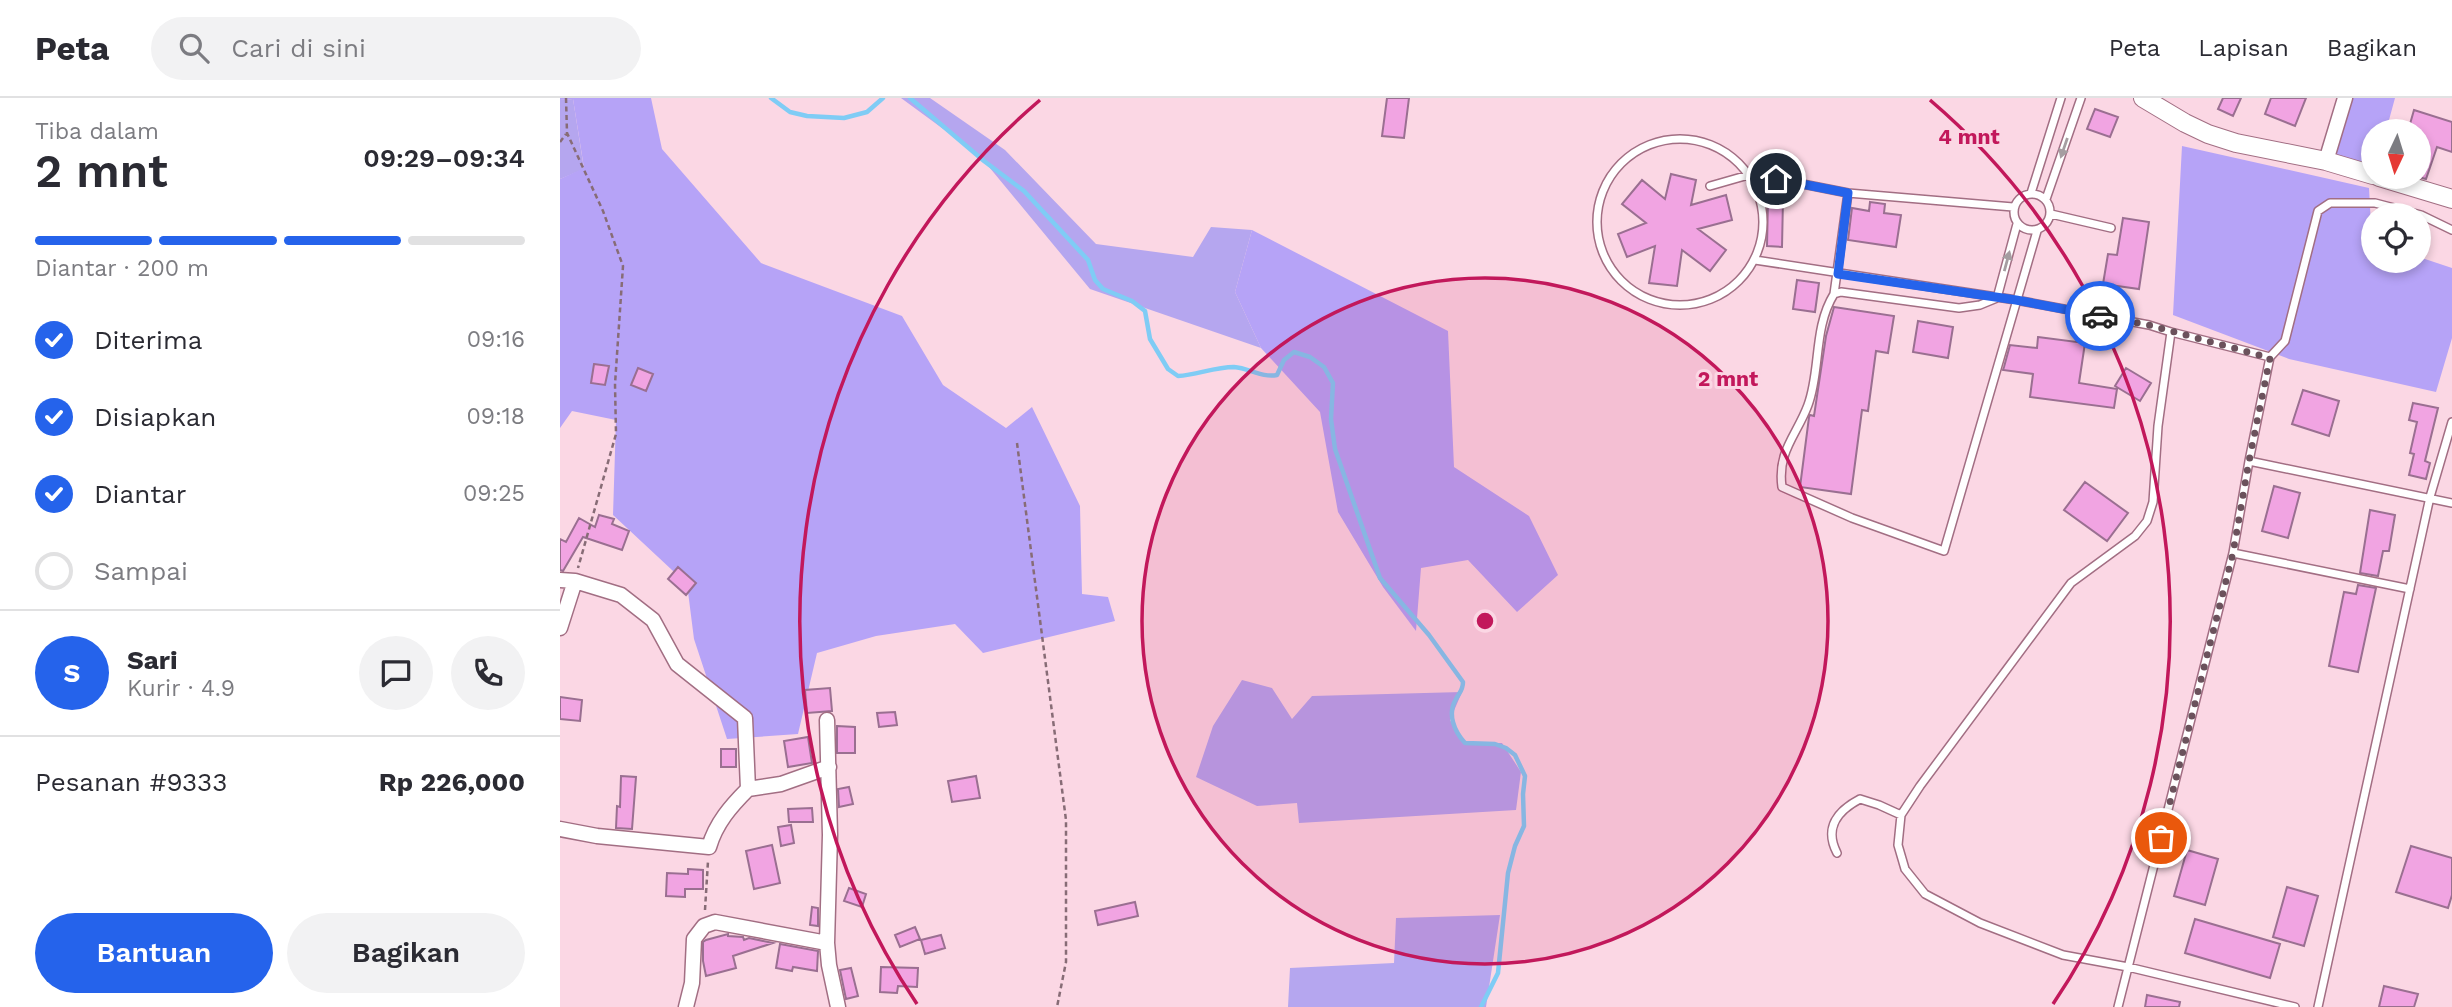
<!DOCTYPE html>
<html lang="id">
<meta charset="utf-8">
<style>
:root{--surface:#fff;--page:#f2f2f3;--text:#2b2b33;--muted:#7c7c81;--line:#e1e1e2;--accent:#2563eb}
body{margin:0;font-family:"Work Sans",sans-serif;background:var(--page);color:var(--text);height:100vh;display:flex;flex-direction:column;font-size:26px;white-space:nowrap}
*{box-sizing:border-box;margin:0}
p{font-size:23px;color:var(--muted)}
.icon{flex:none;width:38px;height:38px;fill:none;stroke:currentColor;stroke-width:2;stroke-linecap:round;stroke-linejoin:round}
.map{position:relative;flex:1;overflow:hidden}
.sheet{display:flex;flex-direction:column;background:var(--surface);width:560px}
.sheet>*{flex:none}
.needle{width:46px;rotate:184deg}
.tools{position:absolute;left:1801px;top:21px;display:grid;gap:14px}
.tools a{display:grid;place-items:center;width:70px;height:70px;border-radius:50%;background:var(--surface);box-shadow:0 4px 10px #0003;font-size:35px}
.pin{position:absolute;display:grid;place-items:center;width:60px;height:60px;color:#fff;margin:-30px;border:4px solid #fff;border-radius:50%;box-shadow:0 2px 7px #0007}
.courier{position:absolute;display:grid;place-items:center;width:70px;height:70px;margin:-35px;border:5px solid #2563eb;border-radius:50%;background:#fff;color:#222;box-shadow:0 2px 9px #0007}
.overview em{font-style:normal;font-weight:600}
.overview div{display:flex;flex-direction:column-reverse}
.overview{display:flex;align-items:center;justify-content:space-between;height:119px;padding:0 35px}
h1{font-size:46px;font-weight:600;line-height:52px}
.bar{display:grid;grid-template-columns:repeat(4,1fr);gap:10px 7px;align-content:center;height:84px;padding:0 35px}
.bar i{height:9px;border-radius:5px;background:var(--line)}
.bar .on{background:var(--accent)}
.bar p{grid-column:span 4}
.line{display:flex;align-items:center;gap:18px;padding:0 35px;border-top:2px solid var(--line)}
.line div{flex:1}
.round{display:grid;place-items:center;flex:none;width:74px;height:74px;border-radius:37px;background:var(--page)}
ol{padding:0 35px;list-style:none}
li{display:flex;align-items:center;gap:21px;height:77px}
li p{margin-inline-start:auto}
li .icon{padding:7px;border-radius:50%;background:var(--accent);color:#fff;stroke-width:4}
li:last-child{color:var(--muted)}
li i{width:38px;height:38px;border:4px solid var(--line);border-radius:50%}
.cta{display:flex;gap:14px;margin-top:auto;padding:14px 35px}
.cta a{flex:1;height:80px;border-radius:42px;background:var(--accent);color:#fff;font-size:28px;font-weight:600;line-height:80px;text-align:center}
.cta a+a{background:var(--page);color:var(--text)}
header{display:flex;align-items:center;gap:42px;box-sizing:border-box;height:98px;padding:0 35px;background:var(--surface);border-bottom:2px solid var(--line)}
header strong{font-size:33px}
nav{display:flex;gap:38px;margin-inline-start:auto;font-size:24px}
.search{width:490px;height:63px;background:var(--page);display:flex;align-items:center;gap:18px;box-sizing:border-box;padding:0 24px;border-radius:38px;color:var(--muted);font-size:26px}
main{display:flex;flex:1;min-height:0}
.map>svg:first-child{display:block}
</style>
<header>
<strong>Peta</strong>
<div class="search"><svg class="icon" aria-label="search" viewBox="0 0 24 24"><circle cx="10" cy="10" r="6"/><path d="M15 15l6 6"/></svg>Cari di sini</div>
<nav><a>Peta</a><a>Lapisan</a><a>Bagikan</a></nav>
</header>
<main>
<section class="sheet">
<div class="overview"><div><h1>2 mnt</h1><p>Tiba dalam</p></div><em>09:29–09:34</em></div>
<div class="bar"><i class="on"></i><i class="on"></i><i class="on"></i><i></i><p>Diantar · 200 m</p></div>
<ol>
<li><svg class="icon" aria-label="check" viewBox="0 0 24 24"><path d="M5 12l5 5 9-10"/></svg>Diterima<p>09:16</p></li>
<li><svg class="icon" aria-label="check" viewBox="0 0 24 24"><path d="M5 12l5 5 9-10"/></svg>Disiapkan<p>09:18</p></li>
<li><svg class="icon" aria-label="check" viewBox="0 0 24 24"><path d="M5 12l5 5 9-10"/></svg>Diantar<p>09:25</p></li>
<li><i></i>Sampai</li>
</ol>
<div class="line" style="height:126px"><b class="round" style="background:var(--accent);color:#fff">S</b><div><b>Sari</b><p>Kurir · 4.9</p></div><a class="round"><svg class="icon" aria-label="chat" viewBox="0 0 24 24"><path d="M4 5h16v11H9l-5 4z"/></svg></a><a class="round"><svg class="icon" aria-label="phone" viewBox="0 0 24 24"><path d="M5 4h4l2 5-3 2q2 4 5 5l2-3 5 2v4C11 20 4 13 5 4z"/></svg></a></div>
<div class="line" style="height:91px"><div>Pesanan #9333</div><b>Rp 226,000</b></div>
<div class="cta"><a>Bantuan</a><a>Bagikan</a></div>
</section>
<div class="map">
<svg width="1892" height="909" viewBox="0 0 1892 909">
<rect width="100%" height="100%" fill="#fbd7e4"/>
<!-- green -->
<path fill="#b5a6ef" d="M341,0H370L445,52L536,146L633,159L651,129L692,132L675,194L701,250L530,191L420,58Z
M13,1L24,71L0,81V2Z
M682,582L712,590L732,621L752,598L902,594L890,622L904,645H942L961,674L956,712L739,725L737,705L697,708L636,679L653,628Z
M940,817L926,909H728L730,870L834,865L836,820Z"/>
<!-- forest -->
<path fill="#b6a3f7" d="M0,0H91L102,51L201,165L342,218L383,287L446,330L472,309L520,408L522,496L548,499L555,523L423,555L395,526L316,538L257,555L238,636L167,641L134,541L127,486L53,417L56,322L12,313L0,330V81L24,70L13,1L0,2Z
M1779,0H1835L1826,33H1813V74L1763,62Z
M1622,48L1809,90L1813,163H1858L1859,159L1892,170V240L1876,294L1729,261L1613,217Z
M692,132L888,233L894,369L969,418L998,477L957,514L908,462L861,470L856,533L823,489L778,414L760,314L701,250L675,194Z"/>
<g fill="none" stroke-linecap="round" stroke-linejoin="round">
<!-- stream -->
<path stroke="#7fccf5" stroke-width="4.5" d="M211,0L230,14L247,18L284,20L307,14L323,0
M350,0L424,63L464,93L528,162L535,182L543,191L572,203L585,213L590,241L608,271L618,278C637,277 654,269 674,269C689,270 702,280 717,277L724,262L734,254L750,259L764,269L773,285L771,321L775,351L820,480L869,537L903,584C903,592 900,594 896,601C887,616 894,633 905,645L935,646L946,650L955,657L965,678L963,696L964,728L955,748L948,775L938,875L921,909"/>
</g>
<!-- building -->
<path fill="#f1a4e2" stroke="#9a6f91" stroke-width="2" d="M827,0H849L844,40L822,38Z
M1663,0H1681L1673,18L1658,11Z
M1711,0H1746L1735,28L1705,16Z
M1535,11L1558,19L1550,39L1527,31Z
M1854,12L1892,24V54L1877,49L1866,81L1858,79V33H1848Z
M1111,76L1136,82L1131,107L1166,97L1172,122L1138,131L1166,152L1150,173L1122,152L1117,188L1089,185L1095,148L1067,159L1058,136L1086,125L1062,106L1082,82L1105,101Z
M1208,101H1223L1222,149L1207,148Z
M1310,104L1325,106L1324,115L1341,117L1336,149L1288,142L1292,110L1309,113Z
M1563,120L1589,124L1579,191L1543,186L1548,156L1557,157Z
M1237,182L1259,185L1255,214L1233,211Z
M1274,209L1334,218L1328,255L1316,253L1308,313L1302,312L1291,396L1240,389L1249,319L1250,317L1254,318L1266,238Z
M1358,223L1393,229L1388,260L1353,254Z
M1478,239L1525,245L1519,285L1557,291L1554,310L1470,299L1473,276L1443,272L1444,269L1450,247L1477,250Z
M34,266L49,268L45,287L31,285Z
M78,270L93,276L86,293L71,287Z
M1566,270L1591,285L1580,303L1555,288Z
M1743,292L1779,303L1769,338L1732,326Z
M1853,305L1878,310L1865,363L1870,365L1866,381L1849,377L1854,356L1850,355L1857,324L1849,322Z
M1525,384L1568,415L1547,443L1504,412Z
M1714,388L1740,395L1728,440L1702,433Z
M1810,412L1835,417L1829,453H1823L1818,478L1800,475Z
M39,417L54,421L52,426L69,433L62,452L23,439L3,473L0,472V441L6,444L19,420L35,429Z
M118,469L136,485L126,497L108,481Z
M1798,487L1816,490L1798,574L1769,568L1784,494L1796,496Z
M270,590L272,613L247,615L245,592Z
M0,599L22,602L20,623L0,621Z
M335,614L337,627L319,629L317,615Z
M277,628L295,629V655H277Z
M248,639L252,665L228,669L224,643Z
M161,651H176V669H161Z
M61,678L76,679L72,731L56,730L57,708L60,709Z
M416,678L420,700L392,704L388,683Z
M289,689L293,706L279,709L278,691Z
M252,710L253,724H229L228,711Z
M231,727L234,745L221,748L218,729Z
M212,747L220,785L194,791L186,753Z
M1851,748L1892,760V797L1888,810L1836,794Z
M1627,752L1658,761L1645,807L1614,798Z
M128,771L143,772V791H125V799L106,798L107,775L128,776Z
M1727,789L1758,798L1744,848L1713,839Z
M289,790L306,796L302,809L284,803Z
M575,804L578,818L538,827L535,813Z
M252,809L258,810V828L250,827Z
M1635,821L1720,846L1710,880L1625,855Z
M355,829L360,841L340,849L335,837Z
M168,836V838L183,839L184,842L189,840L213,845L173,858L176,870L146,878L143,863V844L146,842Z
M381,837L385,850L365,856L361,842Z
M220,846L258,853L257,873L233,869L232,873L216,870Z
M321,869L358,870L357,889L338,888L337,895L320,894Z
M291,870L298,898L286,901L280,872Z
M1824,888L1858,896L1854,909H1819Z
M1587,897L1620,904L1619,909H1585Z"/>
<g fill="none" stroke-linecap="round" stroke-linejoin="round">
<!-- service casing -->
<g stroke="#a26e83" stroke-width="10">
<path id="service" d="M1037 124a83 83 0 1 1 166 0a83 83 0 1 1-166 0Z
M1150,88L1192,76L1288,95L1453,109
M1471,95L1501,0
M1454 114a18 18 0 1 1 36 0a18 18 0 1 1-36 0Z
M1486,101L1521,0
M1491,116L1551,130
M1195,162L1456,202L1589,227L1611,234L1598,328L1593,404L1587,423L1575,438L1511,485L1360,688L1341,717L1338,747L1345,771L1365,796L1420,825L1503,857L1568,869L1735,909
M1274,196L1288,95
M1437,200L1420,207L1399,210L1281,194L1274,196C1253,230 1261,272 1248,307C1237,337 1217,353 1222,389L1292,420L1384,453L1477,133
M1437,200L1457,126
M1611,234L1710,259
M1689,363L1892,405
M1673,455L1850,491
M1277,755C1264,730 1277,713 1300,701L1319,707L1341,717
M1558,909L1673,455L1689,363L1710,259L1725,243L1758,113L1770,105H1815L1861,117L1892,132
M1758,909L1870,399L1892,324"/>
</g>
<!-- minor casing -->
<g stroke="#a26e83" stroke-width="17">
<path id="minor" d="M1766,63L1785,0
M0,482L15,483L61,497L93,522L117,566L185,620L188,691C171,708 156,725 149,749L37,738L0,731
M0,530L15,483
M267,622L270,737L267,845
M188,691L221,686L269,669
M126,909L132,885L134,841L144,828L155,824L267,845L269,867L278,909"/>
</g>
<!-- tertiary casing -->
<g stroke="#a26e83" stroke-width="20">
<path id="tertiary" d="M1583,0L1625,25L1648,36L1676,45L1766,63L1813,77
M1819,79L1892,101"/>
</g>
<!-- path -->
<path stroke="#876c76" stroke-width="2.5" stroke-dasharray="5 3.5" stroke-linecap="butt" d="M6,0L7,35L43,113L63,168L55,286L56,336L18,470
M0,44L6,36
M457,345L506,722V864L497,909
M145,812L148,763"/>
<!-- service -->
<use href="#service" stroke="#fff" stroke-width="7"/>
<!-- minor -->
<use href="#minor" stroke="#fff" stroke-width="14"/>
<!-- tertiary -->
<use href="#tertiary" stroke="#fff" stroke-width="18"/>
</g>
<!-- one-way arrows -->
<defs><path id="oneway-solid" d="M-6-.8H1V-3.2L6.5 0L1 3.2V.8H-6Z" transform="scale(1.75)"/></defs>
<g fill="#a59da1">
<use href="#oneway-solid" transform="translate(1504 50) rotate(109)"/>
<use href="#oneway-solid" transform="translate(1447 163) rotate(-75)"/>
</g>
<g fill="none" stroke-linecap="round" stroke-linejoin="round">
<!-- done -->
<path stroke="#6b525c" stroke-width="7" stroke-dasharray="0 12.6" d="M1540,218L1589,227L1710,260L1689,363L1673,455L1601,740"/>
<!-- route -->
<path stroke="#2563eb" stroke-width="9" d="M1216,81L1288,95L1278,176L1456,202L1540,218"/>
</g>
<!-- distance rings -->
<circle cx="925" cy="523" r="343" fill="#c2185b" fill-opacity=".12"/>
<g fill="none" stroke="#c2185b" stroke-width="3.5">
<circle cx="925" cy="523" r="343"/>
<path d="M357 906A685 685 0 0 1 480 2M1370 2A685 685 0 0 1 1493 906"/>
</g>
<circle cx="925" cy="523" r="10" fill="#c2185b" stroke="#fbd7e4" stroke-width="3.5"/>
<g font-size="21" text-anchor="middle" font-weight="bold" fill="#c2185b" stroke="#fbd7e4" stroke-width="6" stroke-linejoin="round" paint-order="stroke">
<text x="1409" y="46">4 mnt</text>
<text x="1168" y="288">2 mnt</text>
</g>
</svg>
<div class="tools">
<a><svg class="needle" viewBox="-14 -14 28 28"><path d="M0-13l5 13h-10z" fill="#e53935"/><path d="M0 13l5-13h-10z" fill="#7c7c81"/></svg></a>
<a><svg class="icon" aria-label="locate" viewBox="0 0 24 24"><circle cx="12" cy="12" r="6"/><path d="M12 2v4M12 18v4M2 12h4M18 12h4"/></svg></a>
</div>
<div class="pin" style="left:1601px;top:740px;background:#ea580c"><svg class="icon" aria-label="bag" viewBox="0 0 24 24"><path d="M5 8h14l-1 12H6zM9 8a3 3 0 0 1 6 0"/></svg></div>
<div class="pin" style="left:1216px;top:81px;background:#1f2937"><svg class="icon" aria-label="home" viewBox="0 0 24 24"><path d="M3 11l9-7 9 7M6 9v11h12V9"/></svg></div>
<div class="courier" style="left:1540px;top:218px"><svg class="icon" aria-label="car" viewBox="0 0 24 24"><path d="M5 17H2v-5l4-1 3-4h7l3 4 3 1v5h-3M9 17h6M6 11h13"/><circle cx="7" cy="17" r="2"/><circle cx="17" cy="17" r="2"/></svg></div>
</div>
</main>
